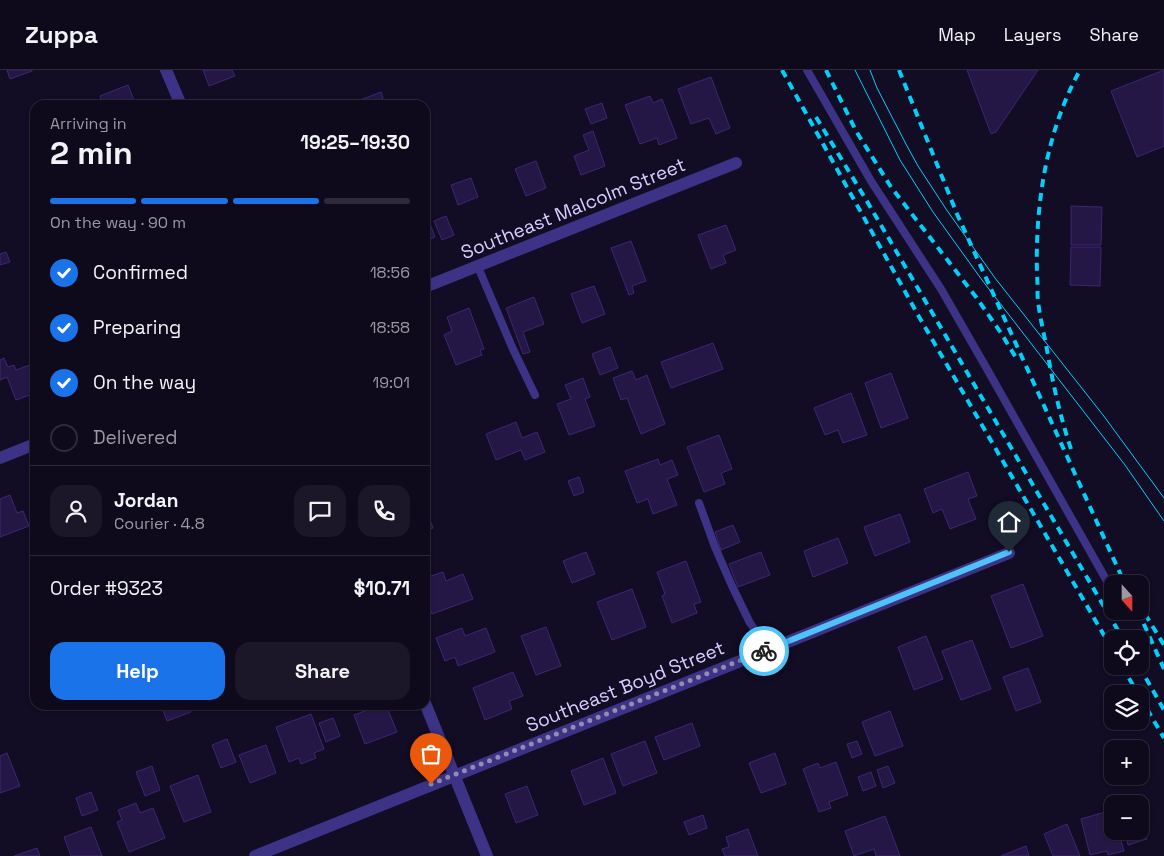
<!DOCTYPE html>
<meta charset="utf-8">
<style>
:root{--surface:#0e091b;--page:#1c1728;--text:#f1f3f6;--muted:#9b9aa3;--line:#2e2a3a;--accent:#1a73e8}
body{margin:0;font-family:"Space Grotesk",sans-serif;background:var(--page);color:var(--text);height:100vh;display:flex;flex-direction:column;font-size:19px;white-space:nowrap}
*{box-sizing:border-box;margin:0}
p{font-size:16px;color:var(--muted)}
.icon{flex:none;width:28px;height:28px;fill:none;stroke:currentColor;stroke-width:2;stroke-linecap:round;stroke-linejoin:round}
.map{position:relative;flex:1;overflow:hidden}
.details{position:absolute;left:30px;top:30px;width:400px;height:610px;display:flex;flex-direction:column;background:var(--surface);border-radius:15px;box-shadow:0 1px 4px #0004,0 0 0 1px var(--line)}
.details>*{flex:none}
.needle{width:32px;rotate:159deg}
.tools{position:absolute;left:1104px;top:505px;display:grid;gap:10px}
.tools a{display:grid;place-items:center;width:45px;height:45px;border-radius:10px;background:var(--surface);box-shadow:0 1px 4px #0004,0 0 0 1px var(--line);font-size:25px}
.pin{position:absolute;display:grid;place-items:center;width:42px;height:42px;color:#fff;margin:-51px -21px;border-radius:50% 50% 50% 0;rotate:-45deg;box-shadow:0 0 5px #0007}
.pin .icon{rotate:45deg}
.courier{position:absolute;display:grid;place-items:center;width:50px;height:50px;margin:-25px;border:4px solid #4fc3f7;border-radius:50%;background:#fff;color:#222;box-shadow:0 1px 6px #0007}
.overview em{font-style:normal;font-weight:800}
.overview div{display:flex;flex-direction:column-reverse}
.overview{display:flex;align-items:center;justify-content:space-between;height:85px;padding:0 20px}
h1{font-size:32px;font-weight:800;line-height:38px}
.bar{display:grid;grid-template-columns:repeat(4,1fr);gap:8px 5px;align-content:center;height:60px;padding:0 20px}
.bar i{height:6px;border-radius:4px;background:var(--line)}
.bar .active{background:var(--accent)}
.bar p{grid-column:span 4}
.line{display:flex;align-items:center;gap:12px;padding:0 20px;border-top:1px solid var(--line)}
.line div{flex:1}
.round{display:grid;place-items:center;flex:none;width:52px;height:52px;border-radius:15px;background:var(--page)}
ol{padding:0 20px;list-style:none}
li{display:flex;align-items:center;gap:15px;height:55px}
li p{margin-inline-start:auto}
li .icon{padding:5px;border-radius:50%;background:var(--accent);color:#fff;stroke-width:4}
li:last-child{color:var(--muted)}
li i{width:28px;height:28px;border:2px solid var(--line);border-radius:50%}
.primary-button{display:flex;gap:10px;margin-top:auto;padding:10px 20px}
.primary-button a{flex:1;height:58px;border-radius:15px;background:var(--accent);color:#fff;font-size:20px;font-weight:800;line-height:58px;text-align:center}
.primary-button a+a{background:var(--page);color:var(--text)}
header{display:flex;align-items:center;gap:30px;box-sizing:border-box;height:70px;padding:0 25px;background:var(--surface);border-bottom:1px solid var(--line)}
header strong{font-size:24px}
nav{display:flex;gap:28px;margin-inline-start:auto;font-size:18px}
.map>svg:first-child{display:block}
</style>
<header>
<strong>Zuppa</strong>
<nav><a>Map</a><a>Layers</a><a>Share</a></nav>
</header>
<div class="map">
<svg width="1164" height="786" viewBox="0 0 1164 786">
<rect width="100%" height="100%" fill="#120c24"/>
<!-- building -->
<path fill="#241746" stroke="#3c2774" d="M7,0H32V1L10,9Z
M203,0H232L235,6L209,16Z
M967,0H1038L996,62L991,64Z
M1164,0V76L1137,87L1111,21Z
M711,7L730,58L716,64L709,48L691,54L678,19Z
M128,15L136,35H103L100,26Z
M381,22L385,35H347Z
M650,26L653,33L662,29L677,68L659,75L657,68L640,74L625,35Z
M602,33L607,48L591,54L585,39Z
M593,61L605,96L581,105L574,86L589,80L583,65Z
M536,91L546,118L526,126L515,99Z
M471,108L478,127L458,135L451,115Z
M1071,136L1102,137L1101,175H1071Z
M427,146L435,167L425,171V147Z
M446,146L454,165L442,170L434,151Z
M726,155L736,180L723,185L726,193L711,199L698,165Z
M631,171L646,211L632,216L634,223L629,225L611,178Z
M1071,177H1101L1100,216L1070,215Z
M6,182L10,192L0,195V184Z
M594,216L605,244L582,253L571,224Z
M534,227L544,254L523,262L530,282L523,284L506,238Z
M469,238L484,279L480,280L482,285L456,295L444,265L452,261L447,247Z
M713,273L723,299L671,318L661,292Z
M610,277L618,298L600,305L592,284Z
M4,288L8,297L14,295L16,300L35,293V323L16,330L7,307L0,310V290Z
M632,301L636,310L647,305L665,354L641,364L627,328L621,330L613,308Z
M891,303L908,348L881,358L865,313Z
M583,308L590,327L585,329L595,356L569,365L557,334L571,329L565,315Z
M851,323L867,365L843,373L838,360L825,365L814,338Z
M516,352L522,368L537,362L545,382L525,390L521,380L496,390L486,364Z
M719,365L732,399L721,403L725,414L704,422L687,377Z
M658,389L660,395L672,390L678,405L667,409L677,435L653,444L648,429L637,433L625,401Z
M968,402L977,426L968,429L976,449L950,459L942,439L933,443L924,419Z
M579,407L584,422L574,426L568,411Z
M10,425L17,443L23,441L29,456L0,467V429Z
M425,437L433,458L425,461Z
M900,444L910,472L875,486L864,457Z
M733,455L740,472L721,480L715,462Z
M838,468L848,493L813,507L804,481Z
M586,482L595,504L572,513L563,491Z
M761,482L770,505L738,517L729,494Z
M686,491L701,532L694,534L697,543L672,553L662,526L665,524L657,502Z
M443,502L446,511L463,504L473,529L432,544L428,533L425,534V508Z
M1023,514L1043,566L1011,578L991,526Z
M632,519L646,557L612,570L597,532Z
M546,557L561,596L536,605L521,566Z
M462,558L465,566L486,558L495,582L458,596L455,587L445,591L436,568Z
M926,566L943,609L914,620L898,577Z
M972,570L991,619L961,630L942,581Z
M1028,598L1041,632L1016,641L1003,607Z
M513,602L523,626L509,631L512,639L485,650L473,618Z
M148,635H188L191,642L167,651L161,635L150,639Z
M381,635H386L397,662L365,674L354,645Z
M890,641L903,676L875,686L862,652Z
M311,644L324,679L314,683L316,688L301,694L299,688L289,692L276,657Z
M333,648L340,666L326,672L319,653Z
M692,653L700,676L664,690L655,667Z
M227,669L236,692L221,698L212,675Z
M645,671L657,703L623,716L611,684Z
M857,671L862,684L852,688L847,674Z
M266,675L276,703L250,713L239,685Z
M7,683L20,716L0,723V686Z
M775,683L786,714L761,723L749,693Z
M603,688L616,723L584,735L571,701Z
M836,692L848,725L829,732L831,738L819,742L803,699L818,693L820,698Z
M152,696L160,720L145,726L136,702Z
M888,696L895,713L883,718L877,700Z
M871,702L876,716L863,721L858,707Z
M198,705L211,742L184,752L170,716Z
M527,716L538,745L516,753L505,724Z
M91,722L98,740L82,746L76,728Z
M136,733L140,743L153,738L165,768L129,782L117,752L122,750L118,740Z
M1112,740V761H1118L1124,781L1108,785L1107,781L1090,785L1081,749Z
M1140,740L1147,769L1128,775L1125,761H1140Z
M703,745L707,758L689,765L684,752Z
M885,746L900,786H876L874,779L854,786L845,761Z
M1067,754L1080,786H1053L1044,764Z
M91,757L102,786H71L64,767Z
M748,759L758,786H725L722,779L729,777L726,767Z
M1026,776L1029,786H1001Z
M37,778L40,786H14Z"/>
<g fill="none" stroke-linecap="round" stroke-linejoin="round">
<!-- lane -->
<path stroke="#3c3387" stroke-width="8" d="M807,0L871,111L941,219L987,299L1108,513
M478,197L512,277L535,325
M699,433L715,477L732,516L750,553L769,579"/>
<!-- street -->
<path stroke="#3c3387" stroke-width="12" d="M166,0L181,35
M425,217L736,93
M0,388L35,374
M425,633L487,786
M255,786L1009,483"/>
<!-- tram -->
<path stroke="#00d0fa" stroke-width="1" d="M855,0L900,90L933,142L982,210L1125,395L1164,451
M870,0L877,18L907,76L918,96L946,139L995,208L1103,345L1164,428"/>
<!-- rail -->
<path stroke="#00d0fa" stroke-width="4" stroke-dasharray="8 6" stroke-linecap="butt" d="M782,0L918,245L1112,579
M826,0L856,61L891,117L976,227L1001,263L1018,291
M899,0L957,144L1125,514
M816,47L868,133L1123,569
M1071,379C1060,346 1053,314 1047,280C1044,264 1040,248 1038,231C1037,223 1038,214 1037,205C1035,135 1046,62 1080,0
M1138,541L1164,599
M1145,544L1164,575
M1122,596L1138,624
M1139,596L1164,640
M1140,627L1164,668"/>
</g>
<g fill="none" stroke-linecap="round" stroke-linejoin="round">
<!-- done -->
<path stroke="#938bb2" stroke-width="5" stroke-dasharray="0 9" d="M431,714L764,581"/>
<!-- route -->
<path stroke="#4fc3f7" stroke-width="6" d="M764,581L1009,482"/>
</g>
<g text-anchor="middle" stroke-width="4" stroke-linejoin="round" paint-order="stroke">
<!-- street labels -->
<g font-size="19" fill="#d8cfff" stroke="#120c24">
<text transform="translate(573 138) rotate(-22)" y="7">Southeast Malcolm Street</text>
<text transform="translate(625 616) rotate(-22)" y="7">Southeast Boyd Street</text>
</g>
</g>
</svg>
<div class="tools">
<a><svg class="needle" viewBox="-14 -14 28 28"><path d="M0-13l5 13h-10z" fill="#e53935"/><path d="M0 13l5-13h-10z" fill="#9b9aa3"/></svg></a>
<a><svg class="icon" aria-label="locate" viewBox="0 0 24 24"><circle cx="12" cy="12" r="6"/><path d="M12 2v4M12 18v4M2 12h4M18 12h4"/></svg></a>
<a><svg class="icon" aria-label="layers" viewBox="0 0 24 24"><path d="M12 4l9 5-9 5-9-5zM3 14l9 5 9-5"/></svg></a>
<a>+</a>
<a>−</a>
</div>
<div class="pin" style="left:431px;top:714px;background:#ea580c"><svg class="icon" aria-label="bag" viewBox="0 0 24 24"><path d="M5 8h14l-1 12H6zM9 8a3 3 0 0 1 6 0"/></svg></div>
<div class="pin" style="left:1009px;top:482px;background:#1f2937"><svg class="icon" aria-label="home" viewBox="0 0 24 24"><path d="M3 11l9-7 9 7M6 9v11h12V9"/></svg></div>
<div class="courier" style="left:764px;top:581px"><svg class="icon" aria-label="bike" viewBox="0 0 24 24"><circle cx="6" cy="16" r="4"/><circle cx="18" cy="16" r="4"/><path d="M6 16l4-8h5l3 8M10 8l3 8H6M13 5h3"/></svg></div>
<section class="details">
<div class="overview"><div><h1>2 min</h1><p>Arriving in</p></div><em>19:25–19:30</em></div>
<div class="bar"><i class="active"></i><i class="active"></i><i class="active"></i><i></i><p>On the way · 90 m</p></div>
<ol>
<li><svg class="icon" aria-label="check" viewBox="0 0 24 24"><path d="M5 12l5 5 9-10"/></svg>Confirmed<p>18:56</p></li>
<li><svg class="icon" aria-label="check" viewBox="0 0 24 24"><path d="M5 12l5 5 9-10"/></svg>Preparing<p>18:58</p></li>
<li><svg class="icon" aria-label="check" viewBox="0 0 24 24"><path d="M5 12l5 5 9-10"/></svg>On the way<p>19:01</p></li>
<li><i></i>Delivered</li>
</ol>
<div class="line" style="height:90px"><a class="round"><svg class="icon" aria-label="person" viewBox="0 0 24 24"><circle cx="12" cy="8" r="4"/><path d="M4 21q1-7 8-7t8 7"/></svg></a><div><b>Jordan</b><p>Courier · 4.8</p></div><a class="round"><svg class="icon" aria-label="chat" viewBox="0 0 24 24"><path d="M4 5h16v11H9l-5 4z"/></svg></a><a class="round"><svg class="icon" aria-label="phone" viewBox="0 0 24 24"><path d="M5 4h4l2 5-3 2q2 4 5 5l2-3 5 2v4C11 20 4 13 5 4z"/></svg></a></div>
<div class="line" style="height:65px"><div>Order #9323</div><b>$10.71</b></div>
<div class="primary-button"><a>Help</a><a>Share</a></div>
</section>
</div>
